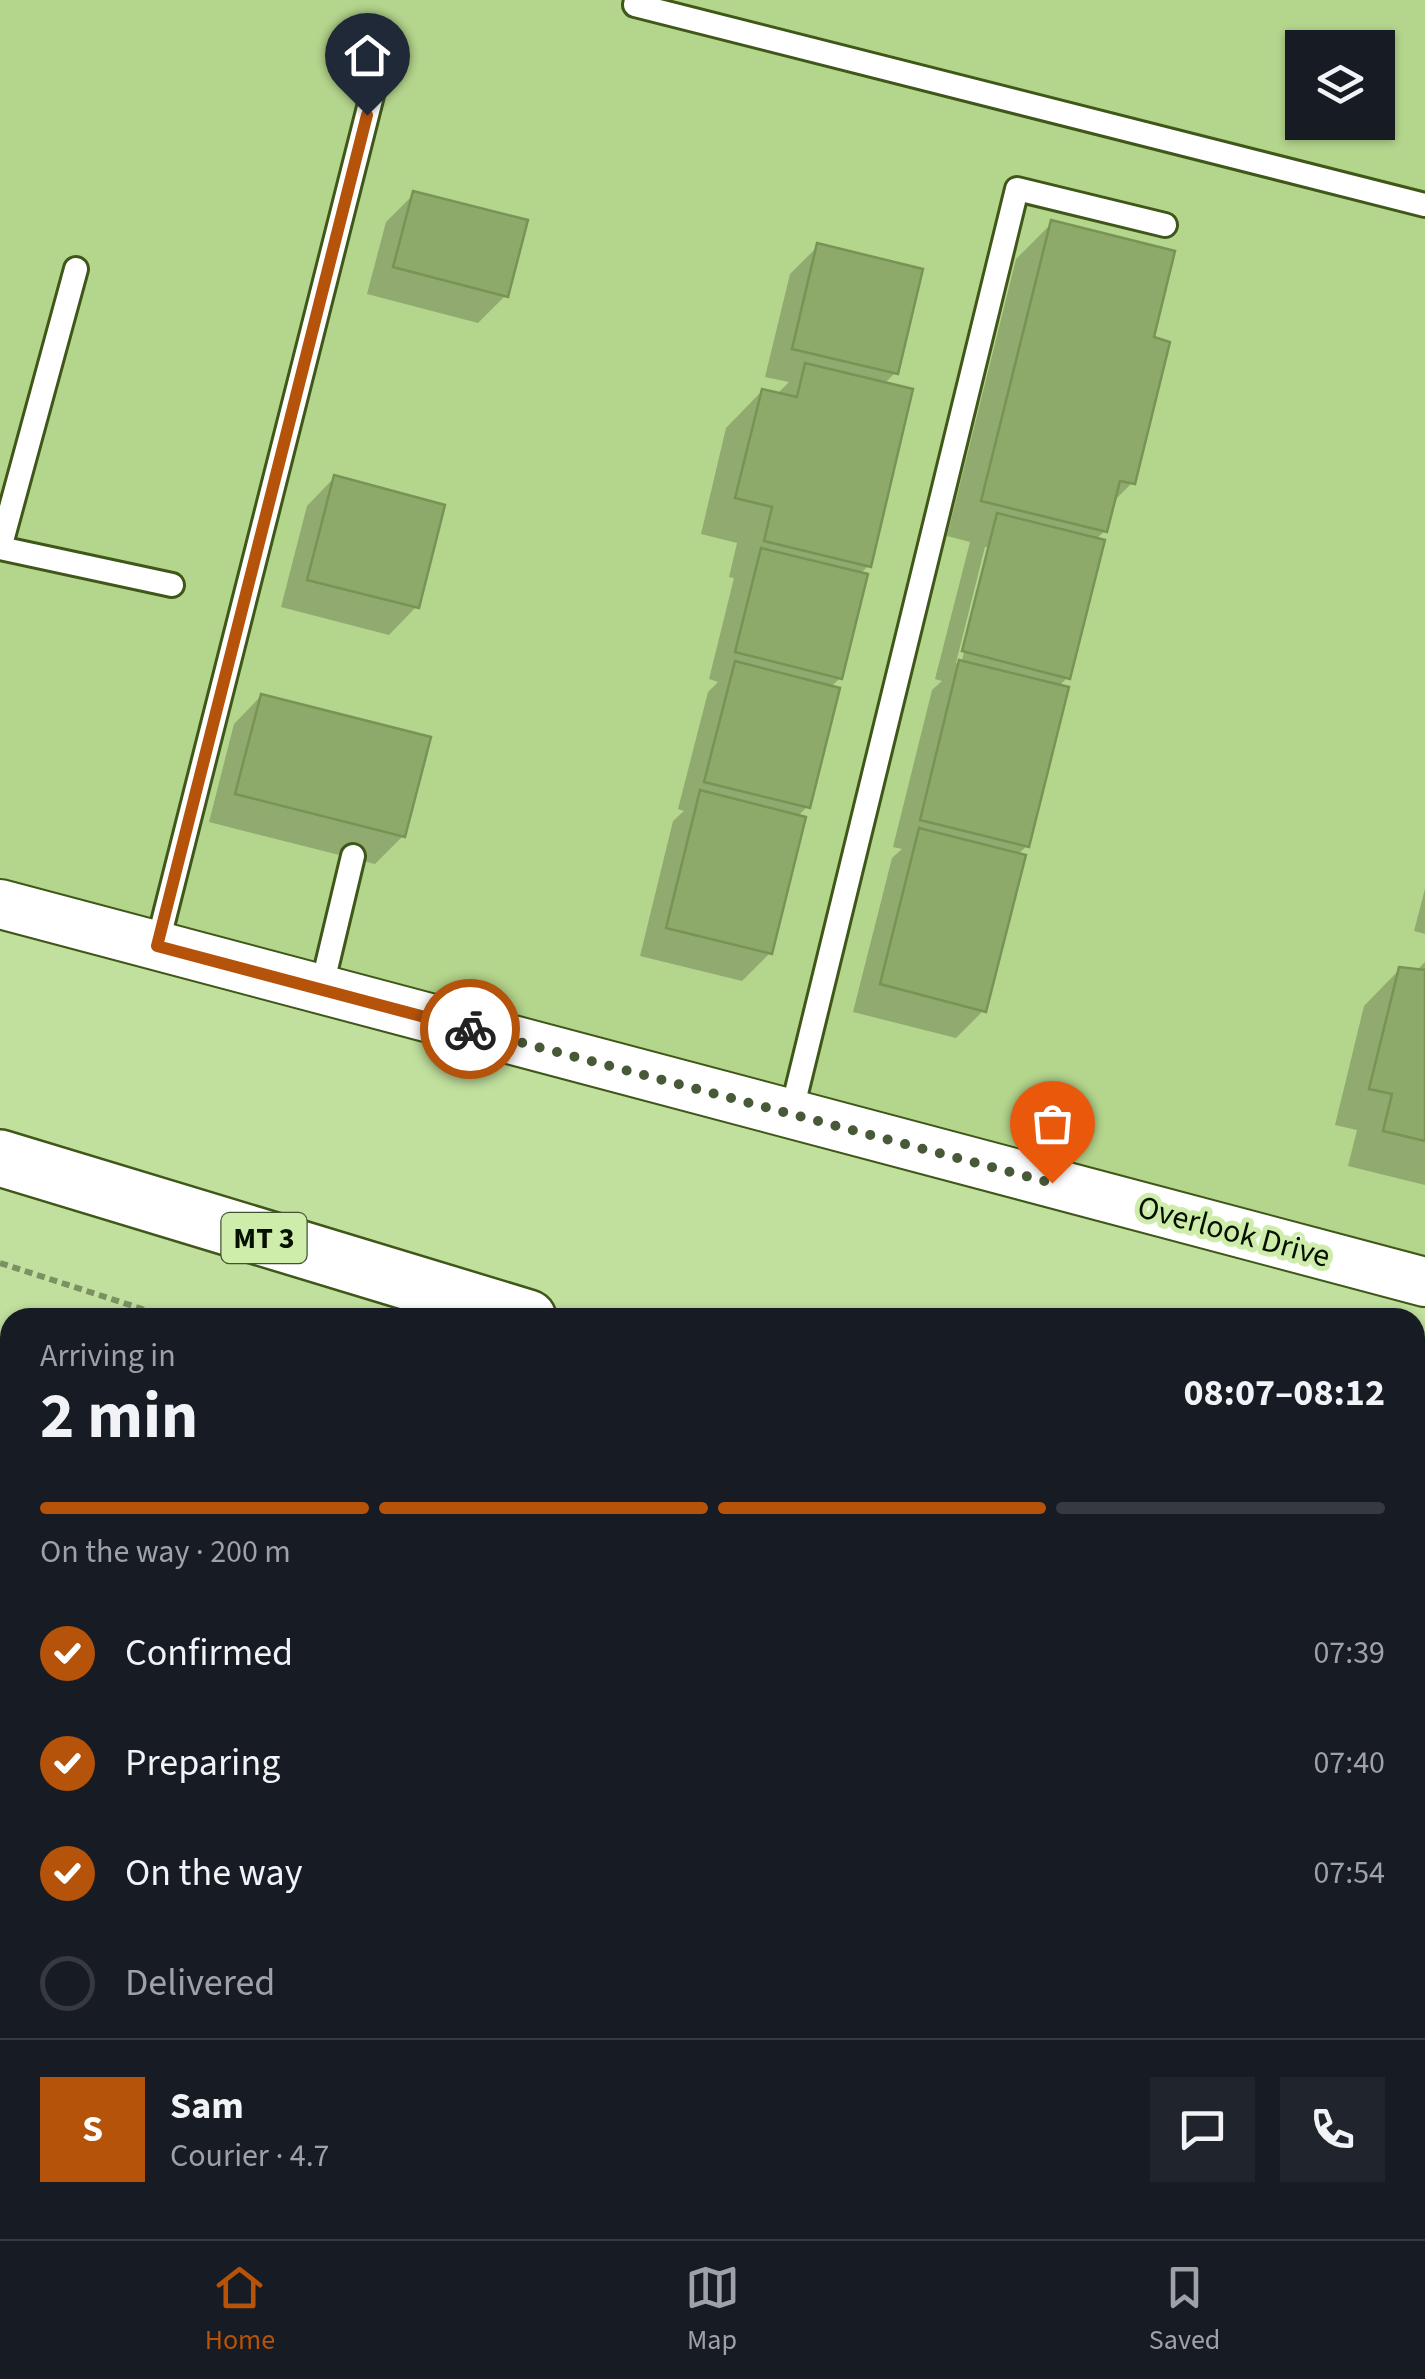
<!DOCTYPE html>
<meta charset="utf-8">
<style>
:root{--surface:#171b24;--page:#20242c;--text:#f1f3f6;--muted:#9ea1a6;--line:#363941;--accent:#b45309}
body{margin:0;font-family:"Source Sans 3",sans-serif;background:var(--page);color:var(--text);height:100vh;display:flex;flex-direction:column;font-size:38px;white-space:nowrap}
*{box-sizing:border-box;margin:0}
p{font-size:32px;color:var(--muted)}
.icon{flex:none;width:55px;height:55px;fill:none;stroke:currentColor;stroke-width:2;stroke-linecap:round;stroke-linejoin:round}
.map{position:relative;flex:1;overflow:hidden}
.drawer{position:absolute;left:0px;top:1308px;width:1425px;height:932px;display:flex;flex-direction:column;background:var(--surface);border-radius:30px 30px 0 0;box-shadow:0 2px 8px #0004}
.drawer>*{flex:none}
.controls{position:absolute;left:1285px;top:30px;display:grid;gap:20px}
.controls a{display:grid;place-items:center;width:110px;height:110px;border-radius:0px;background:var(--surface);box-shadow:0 2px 8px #0004;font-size:50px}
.pin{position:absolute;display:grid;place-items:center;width:85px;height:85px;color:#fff;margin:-102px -42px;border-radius:50% 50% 50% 0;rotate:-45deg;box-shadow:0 0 10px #0007}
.pin .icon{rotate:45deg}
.courier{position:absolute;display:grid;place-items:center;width:100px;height:100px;margin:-50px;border:8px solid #b45309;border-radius:50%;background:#fff;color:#222;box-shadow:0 2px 12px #0007}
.overview em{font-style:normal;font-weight:700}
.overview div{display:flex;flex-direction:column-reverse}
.overview{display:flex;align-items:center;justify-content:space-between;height:170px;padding:0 40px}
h1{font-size:65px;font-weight:700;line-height:75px}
.bar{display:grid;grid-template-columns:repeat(4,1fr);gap:15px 10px;align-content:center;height:120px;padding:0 40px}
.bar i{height:12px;border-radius:8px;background:var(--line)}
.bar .on{background:var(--accent)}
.bar p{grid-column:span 4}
.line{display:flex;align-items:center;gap:25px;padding:0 40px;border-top:2px solid var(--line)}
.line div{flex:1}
.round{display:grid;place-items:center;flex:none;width:105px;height:105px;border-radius:0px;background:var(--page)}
ol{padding:0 40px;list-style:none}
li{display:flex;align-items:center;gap:30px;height:110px}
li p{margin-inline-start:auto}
li .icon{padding:10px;border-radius:50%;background:var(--accent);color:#fff;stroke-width:4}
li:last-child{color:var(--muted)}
li i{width:55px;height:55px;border:5px solid var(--line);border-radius:50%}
.menu{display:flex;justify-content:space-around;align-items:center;height:140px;border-top:2px solid var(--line);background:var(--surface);font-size:28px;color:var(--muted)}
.menu a{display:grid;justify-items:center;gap:5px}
.menu .on{color:var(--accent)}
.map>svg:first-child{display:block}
</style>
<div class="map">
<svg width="1425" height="2239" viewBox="0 0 1425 2239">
<rect width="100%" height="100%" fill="#c1e09e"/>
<!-- built -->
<path fill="#b4d58c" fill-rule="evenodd" d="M0,0H1425V1259L0,879ZM1302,48H1378V122H1302Z"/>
<!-- shadow -->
<path fill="#0003" fill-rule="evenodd" d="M414,194L506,295L478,323L367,294L386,222Z
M1052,223L1151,339L1132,483L1111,504L1105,531L1095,540L1068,677L1058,687L1027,846L1017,855L984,1010L956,1038L853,1012L892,858L902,849L893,847L932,690L942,681L935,679L970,542L947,536L1016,259ZM985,547H991L961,664L956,663Z
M818,246L895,373L884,384L868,566L860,574L840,678L830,688L807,807L797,817L770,953L742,981L640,956L673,821L684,811L678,809L708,692L718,682L709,679L734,578L729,577L737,543L701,534L726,428L762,391L776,395L789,382L765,377L790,274Z
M334,478L416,607L389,635L281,607L307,506Z
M261,696L403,836L375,864L209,822L234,724Z
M1425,889V934L1414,931Z
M1425,962V1185L1348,1166L1357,1130L1335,1125L1364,1006L1400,969L1414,973Z
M0,1911L10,1914V1989L0,1986Z
M9,2133L10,2132V2225L0,2223V2172Z
M30,2230H147L138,2239H69Z
M328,2230H460V2239H328Z
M495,2230H611V2239H494Z"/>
<!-- building -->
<path fill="#8daa6a" stroke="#789455" stroke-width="2.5" d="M413,191L528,220L508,297L393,267Z
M1051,220L1175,251L1154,337L1170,342L1135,484L1120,481L1107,532L981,501Z
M817,243L923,269L898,374L792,349Z
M805,363L913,389L871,567L764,541L772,507L735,498L762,389L797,397Z
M334,475L445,505L419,608L307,580Z
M997,513L1105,540L1070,679L962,651Z
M761,548L868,574L842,679L735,652Z
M959,660L1069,687L1029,847L920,820Z
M735,661L840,688L810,808L704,782Z
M261,694L431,737L405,837L235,794Z
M700,790L806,817L772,954L666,928Z
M919,828L1026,855L986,1012L880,984Z
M1399,967L1425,970V1141L1383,1131L1392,1094L1369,1089Z
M0,1909L10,1911V1966L0,1964Z
M356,2230H463V2239H356Z
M519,2230H614L613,2239H519Z"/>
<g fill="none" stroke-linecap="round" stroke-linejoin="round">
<!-- lane casing -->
<g stroke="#3f5719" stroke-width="28">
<path id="lane" d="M636,0L635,5L1425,205
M76,269L0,548L172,585
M157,946L386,40
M321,990L353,856
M791,1114L1017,189L1165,225"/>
</g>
<!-- street casing -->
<g stroke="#3f5719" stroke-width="52">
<path id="street" d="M0,904L1425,1282
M0,2024L10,2027
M739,2230L744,2234L743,2239
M223,2239L225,2230"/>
</g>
<!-- highway casing -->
<g stroke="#3f5719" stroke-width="60">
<path id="highway" d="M0,1158L528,1318
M1415,1586L1425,1589"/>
</g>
<!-- path -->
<path stroke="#7b9162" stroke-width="6" stroke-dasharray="8 5" stroke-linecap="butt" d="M0,1263L170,1318
M0,1367L10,1370
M1415,1690L1425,1693
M1415,1727L1425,1729"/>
<!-- lane -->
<use href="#lane" stroke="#fff" stroke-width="22"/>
<!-- street -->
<use href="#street" stroke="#fff" stroke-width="48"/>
<!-- highway -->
<use href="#highway" stroke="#fff" stroke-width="55"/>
</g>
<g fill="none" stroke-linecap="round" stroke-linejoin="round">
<!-- done -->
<path stroke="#485937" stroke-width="10" stroke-dasharray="0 18" d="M470,1029L1052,1183"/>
<!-- route -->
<path stroke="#b45309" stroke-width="12" d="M367,115L157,946L470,1029"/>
</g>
<g text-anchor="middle" stroke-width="10" stroke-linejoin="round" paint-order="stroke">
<!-- shield labels -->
<rect fill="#ceedab" stroke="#435233" stroke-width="2.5" x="221.5" y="1213" width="85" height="50" rx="8"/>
<g font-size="30" font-weight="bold" fill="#071000">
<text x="264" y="1248">MT 3</text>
</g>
<!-- street labels -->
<g font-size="32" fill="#071000" stroke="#ceedab">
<text transform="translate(1234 1231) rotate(15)" y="11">Overlook Drive</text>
</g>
</g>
</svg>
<div class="controls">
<a><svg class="icon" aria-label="layers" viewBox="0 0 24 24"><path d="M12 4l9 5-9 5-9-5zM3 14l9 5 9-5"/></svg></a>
</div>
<div class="pin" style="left:1052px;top:1183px;background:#ea580c"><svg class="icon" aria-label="bag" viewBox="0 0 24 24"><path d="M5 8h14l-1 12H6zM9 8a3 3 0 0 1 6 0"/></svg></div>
<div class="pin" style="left:367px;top:115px;background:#1f2937"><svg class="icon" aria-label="home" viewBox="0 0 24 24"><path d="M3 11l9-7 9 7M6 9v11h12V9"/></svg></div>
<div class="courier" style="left:470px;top:1029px"><svg class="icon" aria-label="bike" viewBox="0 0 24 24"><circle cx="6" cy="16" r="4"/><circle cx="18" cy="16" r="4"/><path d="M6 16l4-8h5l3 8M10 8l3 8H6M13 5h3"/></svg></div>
<section class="drawer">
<div class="overview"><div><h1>2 min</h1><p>Arriving in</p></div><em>08:07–08:12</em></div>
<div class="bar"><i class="on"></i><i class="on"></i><i class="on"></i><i></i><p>On the way · 200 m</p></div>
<ol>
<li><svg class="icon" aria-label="check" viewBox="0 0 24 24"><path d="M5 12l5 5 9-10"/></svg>Confirmed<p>07:39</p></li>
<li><svg class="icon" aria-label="check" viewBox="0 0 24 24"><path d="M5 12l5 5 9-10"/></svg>Preparing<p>07:40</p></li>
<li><svg class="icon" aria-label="check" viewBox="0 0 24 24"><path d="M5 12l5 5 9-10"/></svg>On the way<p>07:54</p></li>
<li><i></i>Delivered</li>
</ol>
<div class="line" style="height:180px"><b class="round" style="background:var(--accent);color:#fff">S</b><div><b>Sam</b><p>Courier · 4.7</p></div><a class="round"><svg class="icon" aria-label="chat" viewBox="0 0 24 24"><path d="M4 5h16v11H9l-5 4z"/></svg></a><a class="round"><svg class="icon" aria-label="phone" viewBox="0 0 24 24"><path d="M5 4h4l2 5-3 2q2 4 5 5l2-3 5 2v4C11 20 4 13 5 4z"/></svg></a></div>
</section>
</div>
<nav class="menu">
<a class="on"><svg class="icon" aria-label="home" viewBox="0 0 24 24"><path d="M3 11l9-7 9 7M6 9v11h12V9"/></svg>Home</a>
<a><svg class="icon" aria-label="map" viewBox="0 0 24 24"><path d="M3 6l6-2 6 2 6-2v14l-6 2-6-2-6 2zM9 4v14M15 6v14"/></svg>Map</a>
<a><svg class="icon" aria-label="saved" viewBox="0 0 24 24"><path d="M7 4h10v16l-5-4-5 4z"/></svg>Saved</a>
</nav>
